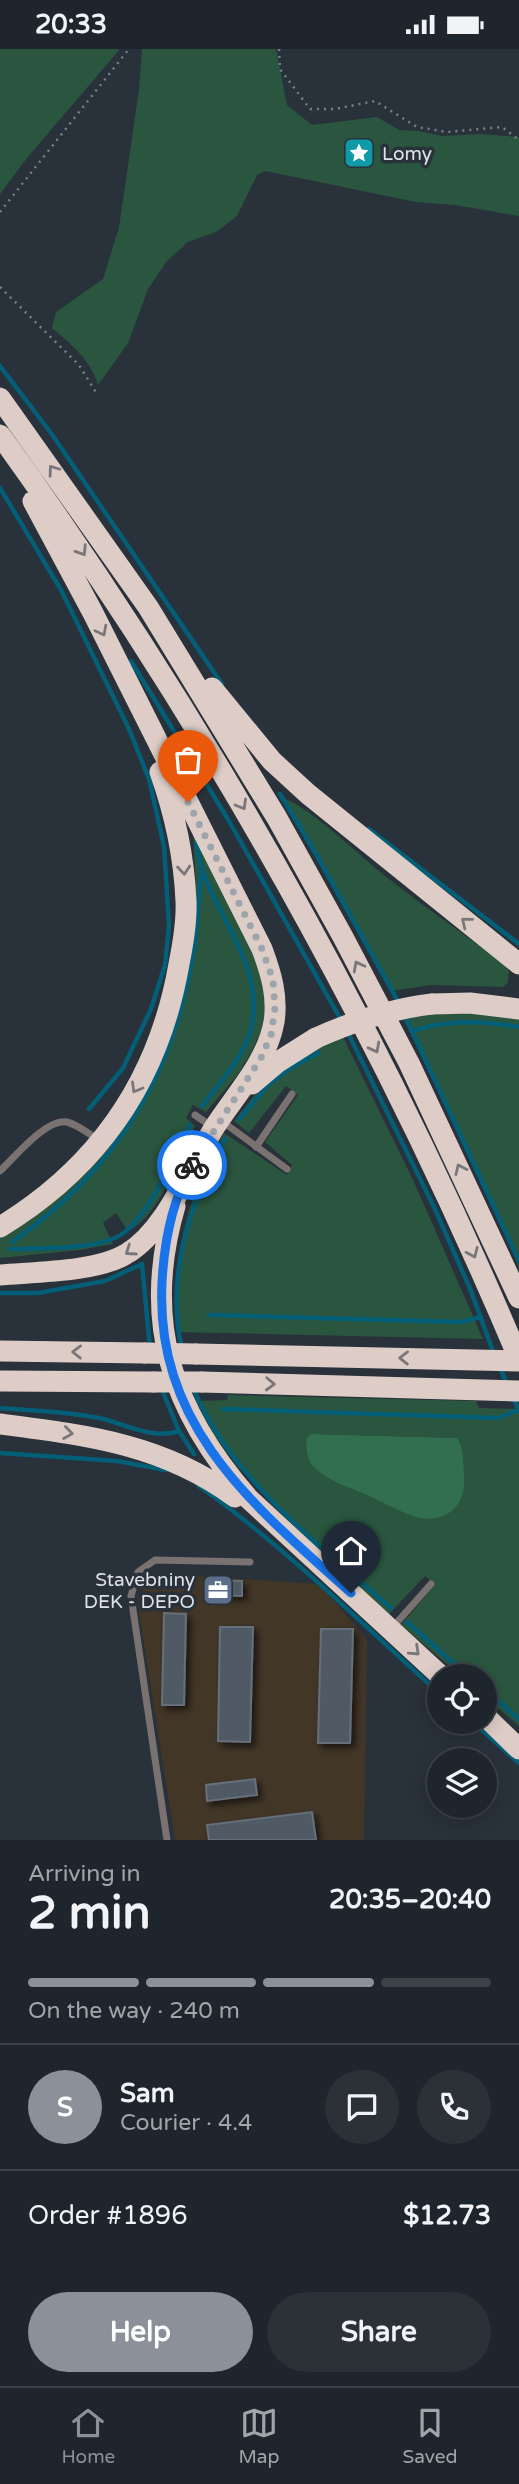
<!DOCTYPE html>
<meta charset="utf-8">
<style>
:root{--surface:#1f252c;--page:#2c3138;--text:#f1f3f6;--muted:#a1a5a9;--line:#3c4248;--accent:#8c9099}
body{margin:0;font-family:"Varela Round",sans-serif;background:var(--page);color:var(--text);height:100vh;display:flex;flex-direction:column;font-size:26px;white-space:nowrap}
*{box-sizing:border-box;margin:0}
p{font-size:23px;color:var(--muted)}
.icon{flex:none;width:38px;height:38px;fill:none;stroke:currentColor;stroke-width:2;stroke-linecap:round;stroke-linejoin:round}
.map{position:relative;height:1791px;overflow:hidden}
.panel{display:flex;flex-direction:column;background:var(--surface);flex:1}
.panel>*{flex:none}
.controls{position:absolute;left:427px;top:1615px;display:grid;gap:14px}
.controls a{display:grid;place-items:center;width:70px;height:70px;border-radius:50%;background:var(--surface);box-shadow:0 4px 18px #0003,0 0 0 2px var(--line);font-size:35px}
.pin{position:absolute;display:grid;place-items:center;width:60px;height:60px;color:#fff;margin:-72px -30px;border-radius:50% 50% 50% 0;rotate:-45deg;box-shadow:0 0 7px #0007}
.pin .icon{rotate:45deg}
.courier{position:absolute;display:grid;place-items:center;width:70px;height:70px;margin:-35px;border:5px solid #1a73e8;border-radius:50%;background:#fff;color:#222;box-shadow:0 2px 9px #0007}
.overview em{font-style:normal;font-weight:800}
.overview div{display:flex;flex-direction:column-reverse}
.overview{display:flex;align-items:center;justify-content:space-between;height:119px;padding:0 28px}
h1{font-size:46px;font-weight:800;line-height:52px}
.bar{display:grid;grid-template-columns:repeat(4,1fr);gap:10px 7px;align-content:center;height:84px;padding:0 28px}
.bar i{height:9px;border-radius:5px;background:var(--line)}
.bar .current{background:var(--accent)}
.bar p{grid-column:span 4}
.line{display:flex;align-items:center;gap:18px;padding:0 28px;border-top:2px solid var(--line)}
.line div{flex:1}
.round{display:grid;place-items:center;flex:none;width:74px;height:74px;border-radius:37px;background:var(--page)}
.cta{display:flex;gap:14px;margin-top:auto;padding:14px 28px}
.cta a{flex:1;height:80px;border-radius:42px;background:var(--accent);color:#fff;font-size:28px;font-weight:800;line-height:80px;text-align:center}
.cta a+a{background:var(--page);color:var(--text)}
.status{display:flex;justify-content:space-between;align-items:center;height:49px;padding:0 35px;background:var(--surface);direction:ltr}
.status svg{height:19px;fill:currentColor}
.tab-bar{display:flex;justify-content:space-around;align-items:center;height:98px;border-top:2px solid var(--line);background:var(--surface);font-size:19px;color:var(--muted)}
.tab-bar a{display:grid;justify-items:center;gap:4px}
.tab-bar .current{color:var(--accent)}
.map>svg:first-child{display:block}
</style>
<div class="status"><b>20:33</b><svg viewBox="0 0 49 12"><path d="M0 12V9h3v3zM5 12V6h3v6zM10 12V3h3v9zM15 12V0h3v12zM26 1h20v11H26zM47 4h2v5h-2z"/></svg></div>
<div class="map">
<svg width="519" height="1791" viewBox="0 0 519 1791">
<defs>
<filter id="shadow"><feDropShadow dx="4" dy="4" stdDeviation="3.5" flood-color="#0009"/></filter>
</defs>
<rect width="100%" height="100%" fill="#29313b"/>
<!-- industrial -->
<path fill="#423627" d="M152,1524L320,1535L367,1591L364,1791H175L137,1550Z"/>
<!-- green -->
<path fill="#2a563f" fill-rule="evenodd" d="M0,0H120L27,109L0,145Z
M142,0H276L287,56L312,76L377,68L399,81L418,82L442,87L480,85L519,88V167L455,156L416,153L265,122L257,126L237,167L216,183L188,193L167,212L148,240L128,294L98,336C90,310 72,296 52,279L56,263L103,230L119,178L139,41Z
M281,748C314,760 360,808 389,830C426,859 465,886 503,914L509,922L508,933L503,938L432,936L391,942Z
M193,782L260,917L267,954L262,980L251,1004L236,1028L206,1063L193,1056L186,1069L195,1077C180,1107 159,1168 128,1182L116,1164L103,1174L113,1195L80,1201L0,1209V1187L34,1168L72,1136L107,1097L192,897L196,839Z
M442,960L519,965V1218L479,1126L403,969L433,966Z
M343,988L414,1133L483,1290L176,1283C172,1209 186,1148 224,1084L287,1126L292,1116L265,1093L298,1046L286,1037L249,1084L234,1072L269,1028L300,1005Z
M228,1346L476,1352L479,1359L519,1360V1677L485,1648V1628L461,1627L401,1576L435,1536L425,1527L389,1565L326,1509L238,1418L215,1387L196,1352L227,1351ZM311,1385L455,1389H457L422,1468L414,1467L327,1428Z"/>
<!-- forest -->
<path fill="#316f4f" d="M311,1385L457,1389C464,1399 463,1414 464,1426C467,1458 444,1477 413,1467C398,1462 383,1453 369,1447C350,1438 326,1432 312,1416C306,1408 307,1399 306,1390Z"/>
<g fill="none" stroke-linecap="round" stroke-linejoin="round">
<!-- stream -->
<path stroke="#035f77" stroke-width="4.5" d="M0,317L51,384L222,635
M0,439L61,541L129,680L149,730L164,797L169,877L165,916L151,960L123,1019L89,1060
M131,612L229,772L341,971
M280,745L315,803L399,954
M369,780L519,895
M196,794C198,802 199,812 202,820C218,870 264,918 252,976C246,1006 220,1033 202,1057
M404,965L519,1212
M347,982L435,1160L471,1242L494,1305
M412,982C448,970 483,972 519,978
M239,1070L268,1036L289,1020L318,1004L314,999
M12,1193C116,1121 174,1026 194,900C198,873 198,846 202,820
M10,1200C38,1199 99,1201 122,1185C151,1164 174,1108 190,1076
M0,1244H38L105,1232L142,1215L150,1299
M209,1266L461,1273L481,1268
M182,1300C165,1226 190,1154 225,1090
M500,1319L508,1337
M193,1338C227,1426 322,1499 391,1559
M162,1341L179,1382L194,1405
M513,1348L519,1362
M0,1359C33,1362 67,1362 99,1369C126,1375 152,1391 179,1382
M223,1360L498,1369L518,1361
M0,1404L117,1412L166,1421
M199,1437C285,1498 361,1574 439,1644
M407,1573L469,1628
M485,1641L519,1670
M473,1673L519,1714"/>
</g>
<!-- building -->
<path fill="#505a65" stroke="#65707b" stroke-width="2" filter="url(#shadow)" d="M207,1531L242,1532V1547L207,1546Z
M164,1564L186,1565L184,1656H162Z
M220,1578H253L250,1693L218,1692Z
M321,1580H353L350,1694H318Z
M255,1730L257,1746L207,1752L206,1736Z
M312,1763L316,1791H209L207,1776Z"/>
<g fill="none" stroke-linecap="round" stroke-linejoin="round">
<!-- path -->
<path stroke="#787f87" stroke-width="2.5" stroke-dasharray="2 5" stroke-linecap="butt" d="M279,0L280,20L310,60H335L375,52L417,78L447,83L502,78L519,91
M0,163L129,0
M0,238L79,316L97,345"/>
<!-- lane -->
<path stroke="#797270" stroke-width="7" d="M195,1066L211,1077
M223,1073L287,1120
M256,1098L292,1045
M0,1122C15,1108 46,1069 67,1073C78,1076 88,1084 97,1090
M392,1579L431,1535
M167,1791L131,1547L138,1523L155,1511L250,1513"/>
<!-- highway -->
<path stroke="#decdc7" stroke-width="21" d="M0,349L148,558L277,769L343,888L409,1014L519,1249
M0,386C208,674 381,983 519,1310
M212,639L272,712L308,745L519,915
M432,955L470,954L519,960
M252,1035L278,1013L316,989
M175,1157C141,1273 172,1362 249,1450L442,1628
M0,1178C99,1118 159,1030 179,915C183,895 187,873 186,852C184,807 175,765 160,723
M0,1226C35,1223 97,1223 126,1205C166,1182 190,1118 214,1079C235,1046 267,1013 274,973C278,947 271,924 262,900L93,564L33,452
M0,1302L145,1304
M196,1305L519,1312
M0,1332L154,1333
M202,1333L519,1342
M0,1375C86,1386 163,1395 235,1448
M485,1667L519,1700"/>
<!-- highway-bridge -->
<path stroke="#decdc7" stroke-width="21" d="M316,989C354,972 390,960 432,955
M145,1304L196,1305
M154,1333H202"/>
</g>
<!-- one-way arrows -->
<defs><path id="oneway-chevron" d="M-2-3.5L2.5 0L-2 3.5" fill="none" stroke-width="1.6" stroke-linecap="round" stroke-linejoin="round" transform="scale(1.75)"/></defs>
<g stroke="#7a777a">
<use href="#oneway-chevron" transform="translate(53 421) rotate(-126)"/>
<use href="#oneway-chevron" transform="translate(82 502) rotate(57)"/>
<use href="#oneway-chevron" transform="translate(102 582) rotate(63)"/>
<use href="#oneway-chevron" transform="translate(242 756) rotate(60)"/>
<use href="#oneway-chevron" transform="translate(184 821) rotate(85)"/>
<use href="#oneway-chevron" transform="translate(466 873) rotate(-141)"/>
<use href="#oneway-chevron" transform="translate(358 917) rotate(-118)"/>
<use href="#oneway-chevron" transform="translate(375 999) rotate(62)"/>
<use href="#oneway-chevron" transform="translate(136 1039) rotate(120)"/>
<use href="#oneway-chevron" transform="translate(460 1120) rotate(-115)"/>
<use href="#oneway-chevron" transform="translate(130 1202) rotate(145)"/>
<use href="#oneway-chevron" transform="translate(473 1204) rotate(66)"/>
<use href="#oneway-chevron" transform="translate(77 1303) rotate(-179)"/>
<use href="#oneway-chevron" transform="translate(404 1309) rotate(-179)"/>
<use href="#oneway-chevron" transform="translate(270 1335) rotate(2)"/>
<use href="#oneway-chevron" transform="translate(68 1384) rotate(8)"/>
<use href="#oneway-chevron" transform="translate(415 1602) rotate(43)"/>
</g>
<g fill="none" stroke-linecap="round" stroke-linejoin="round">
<!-- done -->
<path stroke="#9da4ab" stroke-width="7" stroke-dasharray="0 12.6" d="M188,753L262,900L273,931L275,959L271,986L261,1009L192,1116"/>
<!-- route -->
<path stroke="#1a73e8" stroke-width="9" d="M192,1116C172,1152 164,1193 162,1234C155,1378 254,1457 351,1544"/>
</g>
<!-- icons -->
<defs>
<g id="sight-square" transform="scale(1.575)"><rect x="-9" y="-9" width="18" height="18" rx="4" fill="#0f9aa8" stroke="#29313b"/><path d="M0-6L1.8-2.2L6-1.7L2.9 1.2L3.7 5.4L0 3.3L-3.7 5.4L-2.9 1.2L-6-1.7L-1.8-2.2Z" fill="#fff"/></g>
<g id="office-square" transform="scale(1.575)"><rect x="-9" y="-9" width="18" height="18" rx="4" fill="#5c6f8a" stroke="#29313b"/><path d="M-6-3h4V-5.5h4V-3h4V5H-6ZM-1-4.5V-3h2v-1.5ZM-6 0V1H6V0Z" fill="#fff"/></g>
</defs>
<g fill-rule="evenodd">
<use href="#sight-square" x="359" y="104"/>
<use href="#office-square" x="218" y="1541"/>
</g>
<g text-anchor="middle" stroke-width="7" stroke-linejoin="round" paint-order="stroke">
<!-- poi labels -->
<g font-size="19" fill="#dce2e8" stroke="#29313b" text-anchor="start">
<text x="382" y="111">Lomy</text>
<text x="195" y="1537" text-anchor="end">Stavebniny<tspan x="195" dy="22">DEK - DEPO</tspan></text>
</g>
</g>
</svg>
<div class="controls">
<a><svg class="icon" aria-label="locate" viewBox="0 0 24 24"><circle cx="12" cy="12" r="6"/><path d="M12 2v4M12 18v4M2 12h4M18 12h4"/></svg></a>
<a><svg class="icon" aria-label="layers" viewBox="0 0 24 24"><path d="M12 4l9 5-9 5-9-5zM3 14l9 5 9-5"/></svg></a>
</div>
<div class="pin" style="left:188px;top:753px;background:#ea580c"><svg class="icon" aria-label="bag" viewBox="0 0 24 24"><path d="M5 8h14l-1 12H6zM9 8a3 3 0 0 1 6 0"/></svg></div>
<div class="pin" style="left:351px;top:1544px;background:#1f2937"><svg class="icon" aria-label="home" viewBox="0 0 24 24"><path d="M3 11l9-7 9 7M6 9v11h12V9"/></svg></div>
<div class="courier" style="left:192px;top:1116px"><svg class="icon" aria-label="bike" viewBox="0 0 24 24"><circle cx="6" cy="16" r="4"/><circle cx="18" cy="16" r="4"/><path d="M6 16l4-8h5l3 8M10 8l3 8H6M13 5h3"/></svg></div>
</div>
<section class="panel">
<div class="overview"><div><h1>2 min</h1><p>Arriving in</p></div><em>20:35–20:40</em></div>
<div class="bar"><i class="current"></i><i class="current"></i><i class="current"></i><i></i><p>On the way · 240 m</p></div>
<div class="line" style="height:126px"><b class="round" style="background:var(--accent);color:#fff">S</b><div><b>Sam</b><p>Courier · 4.4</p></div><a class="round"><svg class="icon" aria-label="chat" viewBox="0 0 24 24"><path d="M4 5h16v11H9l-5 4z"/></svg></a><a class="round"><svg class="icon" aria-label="phone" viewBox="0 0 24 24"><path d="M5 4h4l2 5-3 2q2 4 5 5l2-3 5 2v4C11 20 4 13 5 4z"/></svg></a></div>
<div class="line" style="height:91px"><div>Order #1896</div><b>$12.73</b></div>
<div class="cta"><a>Help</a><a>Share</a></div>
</section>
<nav class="tab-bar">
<a class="current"><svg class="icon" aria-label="home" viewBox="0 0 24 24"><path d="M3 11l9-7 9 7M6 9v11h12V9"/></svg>Home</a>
<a><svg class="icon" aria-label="map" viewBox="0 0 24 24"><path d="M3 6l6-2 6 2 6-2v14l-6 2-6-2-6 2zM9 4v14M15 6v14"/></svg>Map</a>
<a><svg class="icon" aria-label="saved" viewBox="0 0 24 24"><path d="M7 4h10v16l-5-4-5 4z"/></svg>Saved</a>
</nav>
